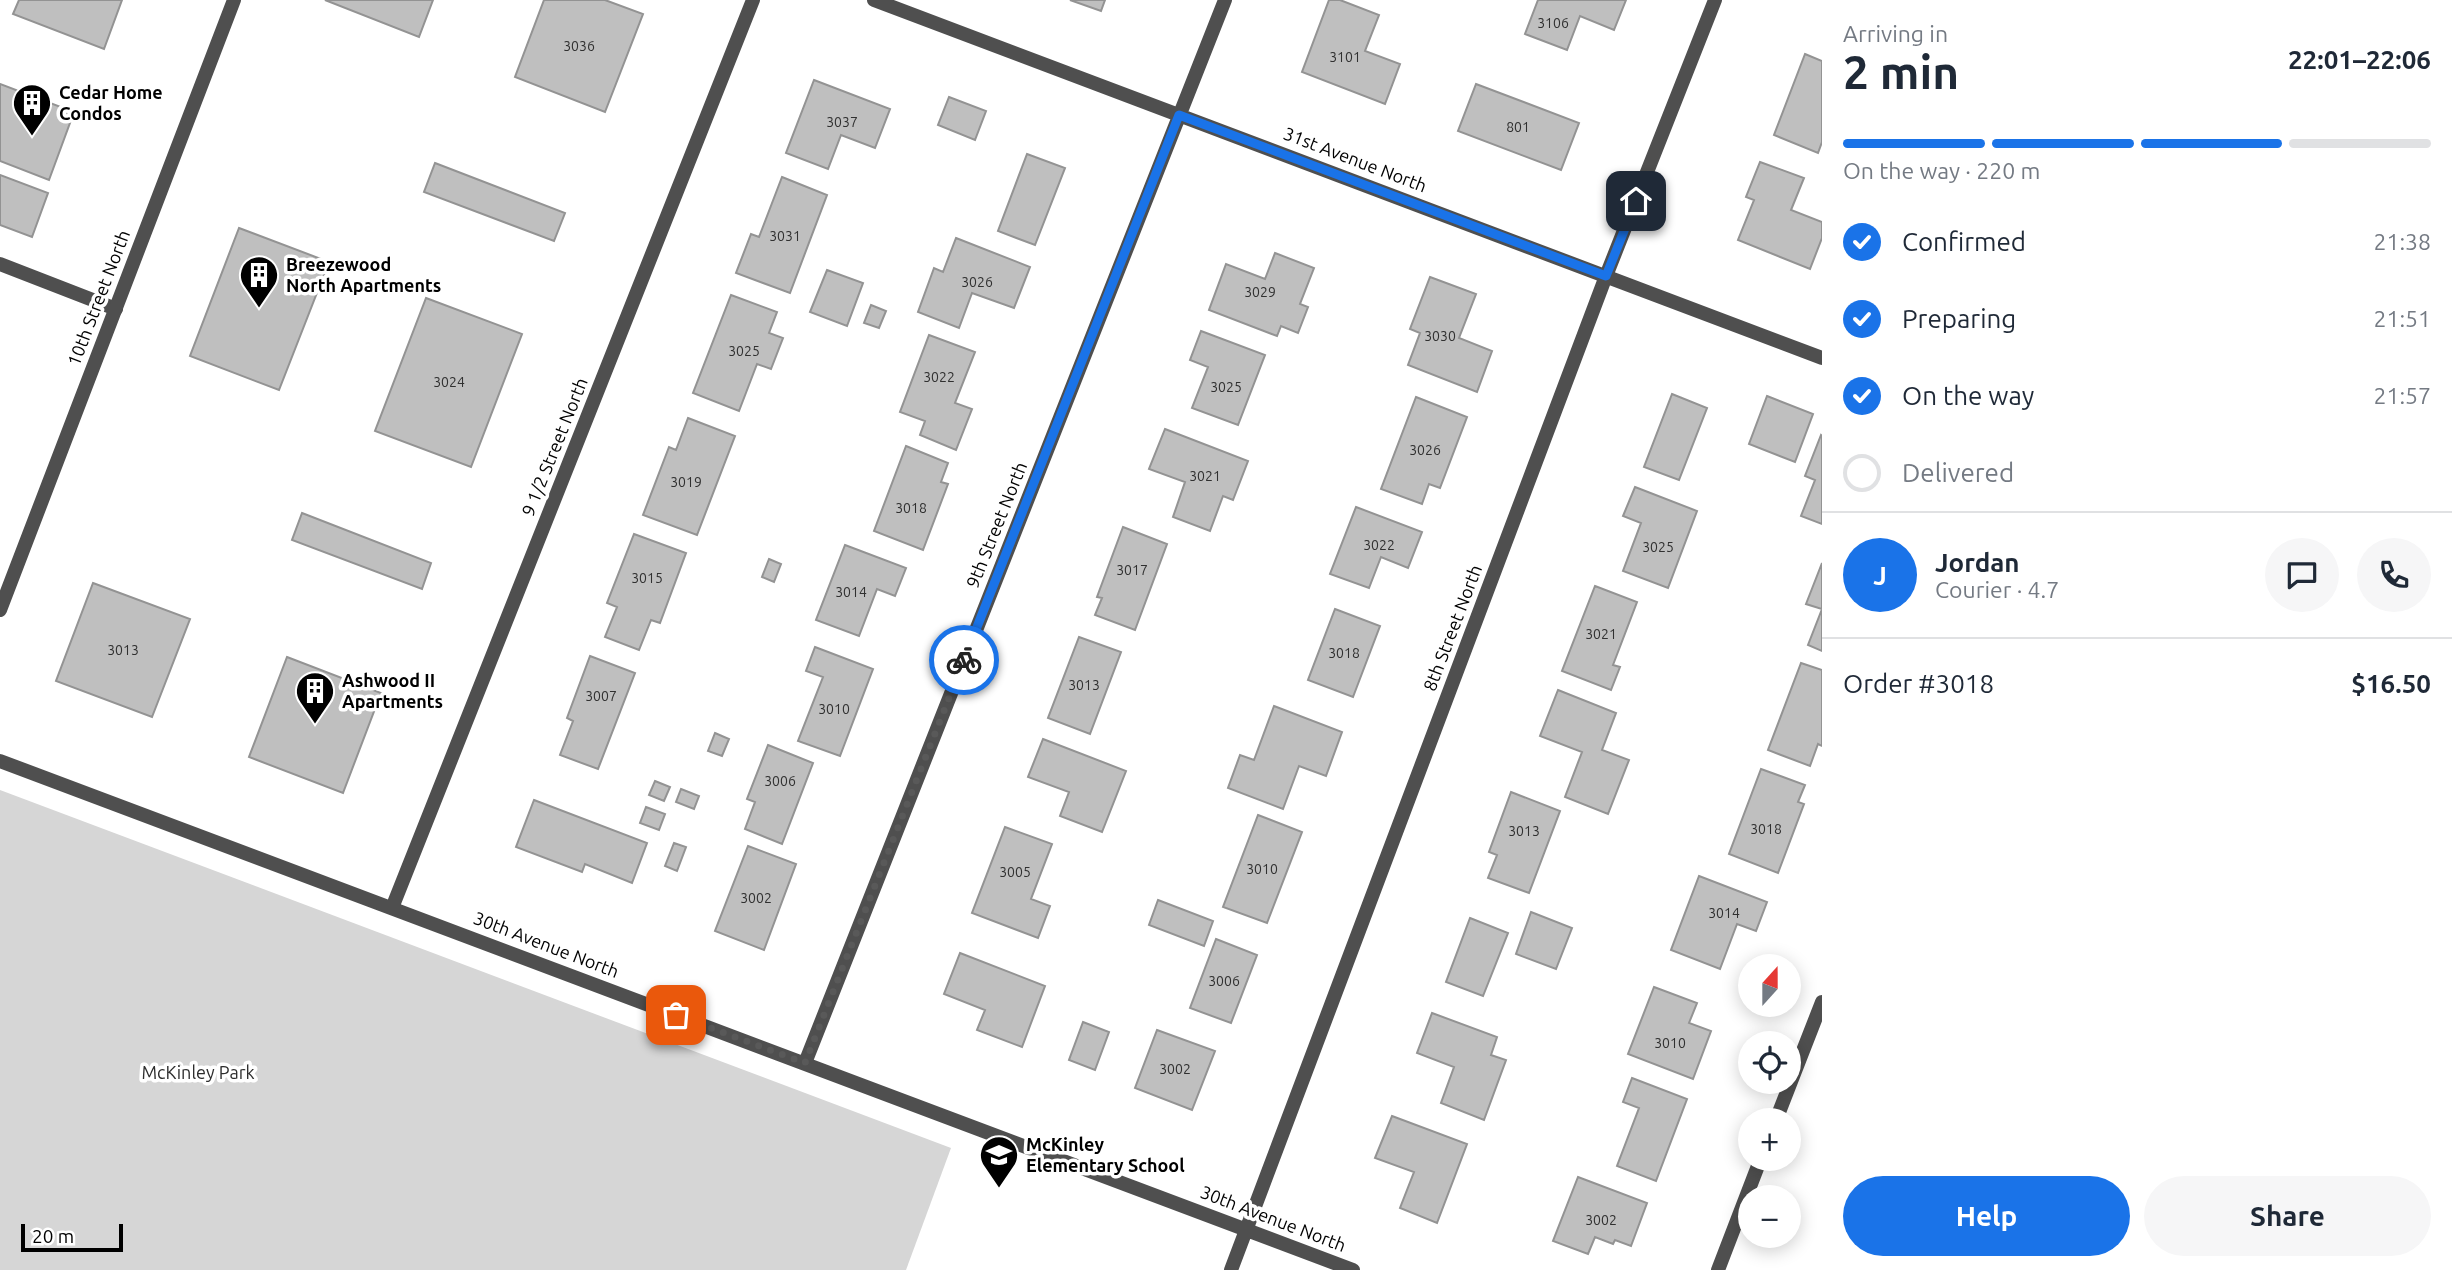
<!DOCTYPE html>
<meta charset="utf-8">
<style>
:root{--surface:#fff;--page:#f6f6f7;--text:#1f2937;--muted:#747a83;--line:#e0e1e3;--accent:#1a73e8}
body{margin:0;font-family:Ubuntu,sans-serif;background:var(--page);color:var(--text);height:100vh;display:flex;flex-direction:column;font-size:26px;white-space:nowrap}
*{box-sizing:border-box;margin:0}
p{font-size:23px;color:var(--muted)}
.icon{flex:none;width:38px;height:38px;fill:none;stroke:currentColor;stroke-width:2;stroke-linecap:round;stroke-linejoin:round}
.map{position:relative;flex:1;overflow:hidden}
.details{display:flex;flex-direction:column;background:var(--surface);width:630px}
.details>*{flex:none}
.needle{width:46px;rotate:21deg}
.buttons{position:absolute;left:1738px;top:954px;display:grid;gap:14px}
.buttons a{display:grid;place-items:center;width:63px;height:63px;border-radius:50%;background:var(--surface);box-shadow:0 4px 18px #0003;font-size:35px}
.scale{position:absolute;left:21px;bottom:18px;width:102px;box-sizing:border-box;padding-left:7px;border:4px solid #000;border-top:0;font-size:19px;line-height:24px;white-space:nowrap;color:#000;-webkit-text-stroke:5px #fff;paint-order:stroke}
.pin{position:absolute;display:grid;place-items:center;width:60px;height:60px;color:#fff;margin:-30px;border-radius:14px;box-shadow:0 4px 10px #0006}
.courier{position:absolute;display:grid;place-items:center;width:70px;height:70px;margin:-35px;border:5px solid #1a73e8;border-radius:50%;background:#fff;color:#222;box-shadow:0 2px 9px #0007}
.head em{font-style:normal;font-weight:700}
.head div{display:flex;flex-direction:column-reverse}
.head{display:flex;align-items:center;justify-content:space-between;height:119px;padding:0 21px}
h1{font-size:46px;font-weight:700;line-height:52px}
.bar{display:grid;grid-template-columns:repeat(4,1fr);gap:10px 7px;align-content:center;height:84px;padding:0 21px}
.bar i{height:9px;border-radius:5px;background:var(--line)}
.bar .active{background:var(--accent)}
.bar p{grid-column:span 4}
.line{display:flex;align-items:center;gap:18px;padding:0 21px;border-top:2px solid var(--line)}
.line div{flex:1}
.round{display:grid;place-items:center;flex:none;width:74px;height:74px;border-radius:37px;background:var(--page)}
ol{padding:0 21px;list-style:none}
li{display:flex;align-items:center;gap:21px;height:77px}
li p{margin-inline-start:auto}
li .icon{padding:7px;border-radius:50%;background:var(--accent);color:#fff;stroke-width:4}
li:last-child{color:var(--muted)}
li i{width:38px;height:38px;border:4px solid var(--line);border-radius:50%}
.primary-button{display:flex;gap:14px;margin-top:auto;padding:14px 21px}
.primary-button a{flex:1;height:80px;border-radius:42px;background:var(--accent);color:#fff;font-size:28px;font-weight:700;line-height:80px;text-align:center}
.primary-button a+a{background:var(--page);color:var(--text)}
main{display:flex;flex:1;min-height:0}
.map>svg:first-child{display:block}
</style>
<main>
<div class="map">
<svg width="1822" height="1270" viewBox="0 0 1822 1270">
<rect width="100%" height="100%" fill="#fff"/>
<!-- green -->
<path fill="#d6d6d6" d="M0,790L951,1148L906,1270H0Z"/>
<!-- building -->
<path fill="#bfbfbf" stroke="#939393" stroke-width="2" d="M19,0H122L104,49L13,14Z
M325,0H433L419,37Z
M544,0H605L643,14L605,112L515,77Z
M1070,0H1105L1101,11Z
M1329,0H1340L1379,15L1365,51L1400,64L1385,104L1302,72Z
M1538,0H1626L1614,30L1580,16L1567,50L1525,34Z
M1805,54L1822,61V142L1818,153L1774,135Z
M814,80L890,109L875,148L841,135L828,169L786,153Z
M0,84L74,112L49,180L0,161Z
M1476,84L1579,123L1561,170L1458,131Z
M949,97L986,111L975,140L938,125Z
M1027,154L1065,168L1035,245L998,231Z
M1760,162L1804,178L1791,210L1822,222V238L1810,269L1738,240L1754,200L1746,197Z
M435,163L565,213L554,241L424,192Z
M0,175L48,193L32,237L0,225Z
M782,177L827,195L790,293L736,273L751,234L759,237Z
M239,228L329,262L279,390L190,356Z
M956,238L1030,267L1014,308L972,293L959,328L918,312L934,268L943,272Z
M1275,253L1314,268L1300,304L1308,307L1298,333L1281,326L1277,336L1209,310L1226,264L1265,279Z
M827,270L863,283L847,326L810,312Z
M1430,277L1476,294L1459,338L1492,351L1477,392L1408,365L1420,333L1410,329Z
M731,295L777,312L769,333L783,338L771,369L757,364L739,411L693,393Z
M426,298L522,334L471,467L375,431Z
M871,305L886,311L879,328L864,323Z
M1201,331L1265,355L1238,425L1192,408L1208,367L1190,360Z
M929,335L975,352L955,403L972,409L956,450L920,435L925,421L900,412Z
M1672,394L1707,408L1679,480L1644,467Z
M1767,396L1813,414L1795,462L1749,444Z
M1416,397L1467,417L1440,488L1429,484L1422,504L1381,489Z
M688,418L735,436L697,535L643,515L669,447L676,450Z
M1165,429L1248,461L1233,500L1223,496L1210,531L1173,517L1185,482L1149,469Z
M1821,435L1822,436V524L1801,516L1815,480L1805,476Z
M906,446L948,463L941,482L948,484L923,550L874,531Z
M1635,487L1697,511L1668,588L1623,571L1641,523L1623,516Z
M1356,507L1422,532L1408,568L1381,557L1369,588L1330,574Z
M302,513L431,563L422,589L292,540Z
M1123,527L1167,544L1135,630L1095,615L1102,598L1097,597Z
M634,534L686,553L660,623L651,620L639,650L605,637L617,607L607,603Z
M845,545L906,568L895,596L877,589L859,636L816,620Z
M769,559L781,564L774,582L762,577Z
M1822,563V651L1808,645L1822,609L1806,604Z
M93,583L190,619L152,717L56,681Z
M1595,586L1637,602L1613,665L1620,667L1611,690L1562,671Z
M1335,609L1380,626L1353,697L1308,680Z
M1079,637L1121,652L1090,734L1048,718Z
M815,647L873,669L840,756L798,741L823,677L806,671Z
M590,656L635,673L598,769L560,755L573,721L567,718Z
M287,657L381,693L343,793L249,757Z
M1801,663L1822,670V746L1818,744L1810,766L1768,750Z
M1558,690L1616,713L1602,750L1629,760L1608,814L1565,797L1582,752L1540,736Z
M1274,706L1342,732L1326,776L1299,766L1283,809L1228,788L1240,755L1254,760Z
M715,733L729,739L722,756L708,751Z
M1043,739L1126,771L1102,832L1060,816L1069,792L1028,777Z
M768,745L813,763L782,844L745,829L755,802L747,799Z
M1761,769L1805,785L1798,802L1804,804L1778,873L1729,854Z
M655,781L670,787L664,801L649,795Z
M681,789L699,796L694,809L676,802Z
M1511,792L1560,811L1529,893L1488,878L1497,855L1489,852Z
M534,800L647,843L632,883L585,864L582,872L516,847Z
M646,807L665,814L659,830L640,823Z
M1258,815L1302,832L1267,923L1223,907Z
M1005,827L1052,844L1031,899L1050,906L1038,938L972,913Z
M674,843L686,847L677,871L665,866Z
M748,846L796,864L764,950L715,931Z
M1699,876L1767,902L1756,931L1737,924L1720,969L1671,950Z
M1158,900L1213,921L1204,946L1149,925Z
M1531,912L1572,928L1556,969L1516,954Z
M1470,918L1508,933L1483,996L1446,982Z
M1216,939L1257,955L1231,1023L1190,1008Z
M960,953L1045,986L1022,1047L977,1030L985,1010L944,994Z
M1654,987L1697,1003L1689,1023L1711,1031L1693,1079L1628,1054Z
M1432,1013L1497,1037L1491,1055L1506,1060L1484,1120L1441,1103L1454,1067L1417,1053Z
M1083,1022L1109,1032L1095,1070L1069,1060Z
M1157,1030L1215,1051L1192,1110L1135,1088Z
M1632,1078L1687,1099L1656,1181L1617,1166L1639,1108L1623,1102Z
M1392,1116L1467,1144L1437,1223L1400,1208L1414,1172L1375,1158Z
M1578,1177L1647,1203L1631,1246L1615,1240L1613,1244L1595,1237L1588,1254L1553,1241Z"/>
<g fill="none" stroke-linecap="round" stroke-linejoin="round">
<!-- service -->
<path stroke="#4f4f4f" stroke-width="14" d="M0,264L116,309"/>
<!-- minor -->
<path stroke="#4f4f4f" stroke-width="14" d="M874,0L1822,358
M0,610L234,0
M0,761L1353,1270
M392,908L753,0
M805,1063L1225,0
M1776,1120L1822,1002
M1231,1270L1606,276L1715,0
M1718,1270L1761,1158"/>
</g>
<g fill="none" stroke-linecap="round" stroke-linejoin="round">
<!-- done -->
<path stroke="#595959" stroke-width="7" stroke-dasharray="0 12.6" d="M676,1015L805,1063L964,660"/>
<!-- route -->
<path stroke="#1a73e8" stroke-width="9" d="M964,660L1179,115L1606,276L1636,201"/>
</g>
<!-- icons -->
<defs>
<g id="building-pin" transform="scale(2.0125)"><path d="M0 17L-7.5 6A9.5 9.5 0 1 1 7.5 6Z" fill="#000" stroke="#fff"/><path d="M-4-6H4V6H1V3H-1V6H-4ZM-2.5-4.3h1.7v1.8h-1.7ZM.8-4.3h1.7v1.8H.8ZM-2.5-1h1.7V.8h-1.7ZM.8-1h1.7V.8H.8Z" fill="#fff"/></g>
<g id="school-pin" transform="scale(2.0125)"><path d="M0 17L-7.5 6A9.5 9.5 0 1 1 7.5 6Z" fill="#000" stroke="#fff"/><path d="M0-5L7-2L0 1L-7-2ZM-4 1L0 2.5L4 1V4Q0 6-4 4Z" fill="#fff"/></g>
</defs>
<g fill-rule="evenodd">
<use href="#building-pin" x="32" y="103"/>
<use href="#building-pin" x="259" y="275"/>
<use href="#building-pin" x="315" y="691"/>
<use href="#school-pin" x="999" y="1155"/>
</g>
<g text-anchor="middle" stroke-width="7" stroke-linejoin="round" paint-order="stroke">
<!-- number labels -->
<g font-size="14" fill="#303030">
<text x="1553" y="28">3106</text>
<text x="579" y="51">3036</text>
<text x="1345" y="62">3101</text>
<text x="842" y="127">3037</text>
<text x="1518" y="132">801</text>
<text x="785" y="241">3031</text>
<text x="977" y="287">3026</text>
<text x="1260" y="297">3029</text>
<text x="1440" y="341">3030</text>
<text x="744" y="356">3025</text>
<text x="939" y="382">3022</text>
<text x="449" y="387">3024</text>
<text x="1226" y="392">3025</text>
<text x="1425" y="455">3026</text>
<text x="1205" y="481">3021</text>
<text x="686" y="487">3019</text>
<text x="911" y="513">3018</text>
<text x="1379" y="550">3022</text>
<text x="1658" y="552">3025</text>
<text x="1132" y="575">3017</text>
<text x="647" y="583">3015</text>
<text x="851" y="597">3014</text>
<text x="1601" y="639">3021</text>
<text x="123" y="655">3013</text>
<text x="1344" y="658">3018</text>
<text x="1084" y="690">3013</text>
<text x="601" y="701">3007</text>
<text x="834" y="714">3010</text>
<text x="780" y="786">3006</text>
<text x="1766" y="834">3018</text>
<text x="1524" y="836">3013</text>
<text x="1262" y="874">3010</text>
<text x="1015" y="877">3005</text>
<text x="756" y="903">3002</text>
<text x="1724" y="918">3014</text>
<text x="1224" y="986">3006</text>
<text x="1670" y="1048">3010</text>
<text x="1175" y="1074">3002</text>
<text x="1601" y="1225">3002</text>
</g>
<!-- poi labels -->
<g font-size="18" font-weight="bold" fill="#000" stroke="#fff" text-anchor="start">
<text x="59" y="99">Cedar Home<tspan x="59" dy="21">Condos</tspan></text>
<text x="286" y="271">Breezewood<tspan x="286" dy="21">North Apartments</tspan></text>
<text x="342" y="687">Ashwood II<tspan x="342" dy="21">Apartments</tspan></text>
<text x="1026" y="1151">McKinley<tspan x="1026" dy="21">Elementary School</tspan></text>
</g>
<!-- street labels -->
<g font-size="18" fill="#000" stroke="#fff">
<text transform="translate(1355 160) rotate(21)" y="6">31st Avenue North</text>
<text transform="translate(99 298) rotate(-69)" y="6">10th Street North</text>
<text transform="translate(555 447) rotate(-68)" y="6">9 1/2 Street North</text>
<text transform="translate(997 525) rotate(-68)" y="6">9th Street North</text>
<text transform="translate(1453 628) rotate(-69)" y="6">8th Street North</text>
<text transform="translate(546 945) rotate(21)" y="6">30th Avenue North</text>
<text transform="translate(1273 1219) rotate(21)" y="6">30th Avenue North</text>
</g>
<!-- park labels -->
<g font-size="18" fill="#2d2d2d" stroke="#fff">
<text x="198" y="1079">McKinley Park</text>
</g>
</g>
</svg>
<div class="buttons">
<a><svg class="needle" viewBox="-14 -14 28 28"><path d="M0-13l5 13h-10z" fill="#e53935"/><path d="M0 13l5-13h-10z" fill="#747a83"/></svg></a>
<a><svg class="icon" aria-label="locate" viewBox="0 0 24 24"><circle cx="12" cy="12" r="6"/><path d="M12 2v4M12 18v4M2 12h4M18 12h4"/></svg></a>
<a>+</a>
<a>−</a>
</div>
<div class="scale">20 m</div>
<div class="pin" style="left:676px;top:1015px;background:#ea580c"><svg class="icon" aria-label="bag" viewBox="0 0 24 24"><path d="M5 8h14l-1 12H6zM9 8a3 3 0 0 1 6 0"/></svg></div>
<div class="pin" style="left:1636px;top:201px;background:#1f2937"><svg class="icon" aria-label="home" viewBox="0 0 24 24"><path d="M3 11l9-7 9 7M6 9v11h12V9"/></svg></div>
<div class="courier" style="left:964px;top:660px"><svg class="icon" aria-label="bike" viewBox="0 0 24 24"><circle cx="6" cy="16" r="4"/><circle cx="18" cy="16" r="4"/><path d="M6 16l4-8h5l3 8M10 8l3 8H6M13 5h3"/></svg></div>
</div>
<section class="details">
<div class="head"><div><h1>2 min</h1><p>Arriving in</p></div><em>22:01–22:06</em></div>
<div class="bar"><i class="active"></i><i class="active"></i><i class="active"></i><i></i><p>On the way · 220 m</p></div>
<ol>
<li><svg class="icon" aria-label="check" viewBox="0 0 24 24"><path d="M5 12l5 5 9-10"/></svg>Confirmed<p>21:38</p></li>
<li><svg class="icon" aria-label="check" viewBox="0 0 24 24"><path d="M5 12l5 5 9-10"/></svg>Preparing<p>21:51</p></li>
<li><svg class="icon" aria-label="check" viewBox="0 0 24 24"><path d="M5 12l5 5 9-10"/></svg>On the way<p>21:57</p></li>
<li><i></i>Delivered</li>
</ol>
<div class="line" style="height:126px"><b class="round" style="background:var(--accent);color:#fff">J</b><div><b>Jordan</b><p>Courier · 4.7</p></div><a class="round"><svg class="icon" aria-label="chat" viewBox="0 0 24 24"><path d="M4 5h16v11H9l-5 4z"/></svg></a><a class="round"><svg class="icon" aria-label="phone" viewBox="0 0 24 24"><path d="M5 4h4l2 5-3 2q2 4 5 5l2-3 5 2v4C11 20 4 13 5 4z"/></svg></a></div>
<div class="line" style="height:91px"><div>Order #3018</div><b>$16.50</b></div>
<div class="primary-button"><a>Help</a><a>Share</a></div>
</section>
</main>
